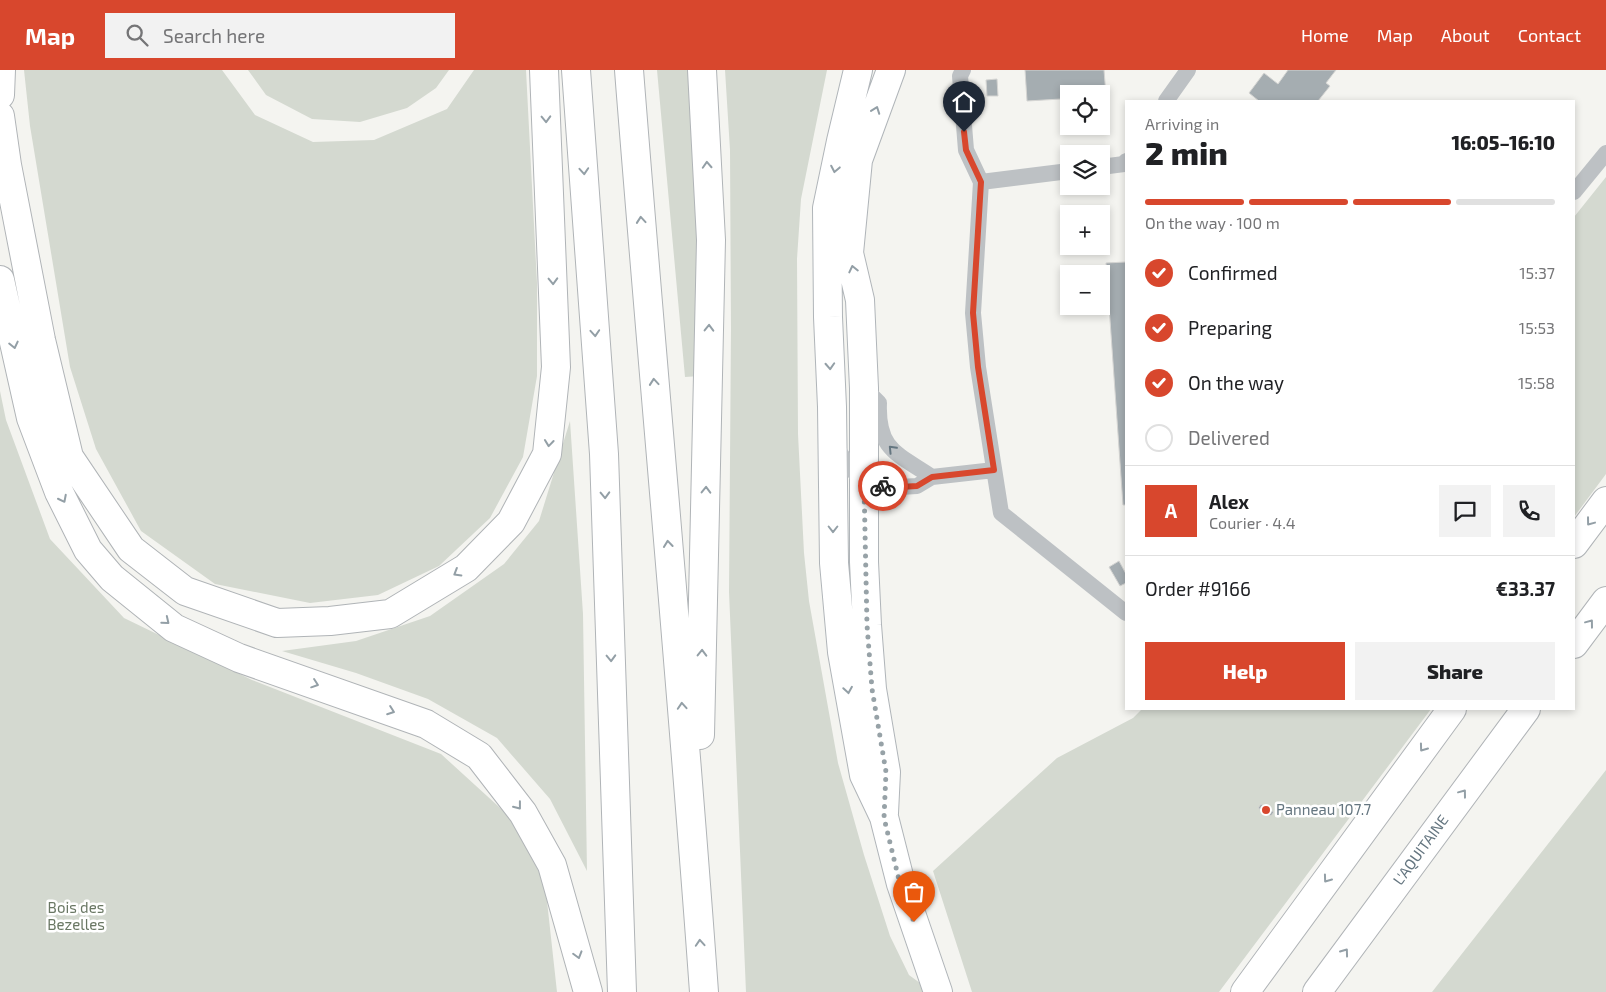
<!DOCTYPE html>
<meta charset="utf-8">
<style>
:root{--surface:#fff;--page:#f2f2f2;--text:#202124;--muted:#757577;--line:#e0e0e0;--accent:#d8472d}
body{margin:0;font-family:"Exo 2",sans-serif;background:var(--page);color:var(--text);height:100vh;display:flex;flex-direction:column;font-size:19px;white-space:nowrap}
*{box-sizing:border-box;margin:0}
p{font-size:16px;color:var(--muted)}
.icon{flex:none;width:28px;height:28px;fill:none;stroke:currentColor;stroke-width:2;stroke-linecap:round;stroke-linejoin:round}
.map{position:relative;flex:1;overflow:hidden}
.details{position:absolute;left:1125px;top:30px;width:450px;height:610px;display:flex;flex-direction:column;background:var(--surface);border-radius:0px;box-shadow:0 2px 8px #0003}
.details>*{flex:none}
.fabs{position:absolute;left:1060px;top:15px;display:grid;gap:10px}
.fabs a{display:grid;place-items:center;width:50px;height:50px;border-radius:0px;background:var(--surface);box-shadow:0 2px 8px #0003;font-size:25px}
.pin{position:absolute;display:grid;place-items:center;width:42px;height:42px;color:#fff;margin:-51px -21px;border-radius:50% 50% 50% 0;rotate:-45deg;box-shadow:0 0 5px #0007}
.pin .icon{rotate:45deg}
.courier{position:absolute;display:grid;place-items:center;width:50px;height:50px;margin:-25px;border:4px solid #d8472d;border-radius:50%;background:#fff;color:#222;box-shadow:0 1px 6px #0007}
.summary em{font-style:normal;font-weight:800}
.summary div{display:flex;flex-direction:column-reverse}
.summary{display:flex;align-items:center;justify-content:space-between;height:85px;padding:0 20px}
h1{font-size:32px;font-weight:800;line-height:38px}
.bar{display:grid;grid-template-columns:repeat(4,1fr);gap:8px 5px;align-content:center;height:60px;padding:0 20px}
.bar i{height:6px;border-radius:4px;background:var(--line)}
.bar .current{background:var(--accent)}
.bar p{grid-column:span 4}
.line{display:flex;align-items:center;gap:12px;padding:0 20px;border-top:1px solid var(--line)}
.line div{flex:1}
.round{display:grid;place-items:center;flex:none;width:52px;height:52px;border-radius:0px;background:var(--page)}
ol{padding:0 20px;list-style:none}
li{display:flex;align-items:center;gap:15px;height:55px}
li p{margin-inline-start:auto}
li .icon{padding:5px;border-radius:50%;background:var(--accent);color:#fff;stroke-width:4}
li:last-child{color:var(--muted)}
li i{width:28px;height:28px;border:2px solid var(--line);border-radius:50%}
.action{display:flex;gap:10px;margin-top:auto;padding:10px 20px}
.action a{flex:1;height:58px;border-radius:0px;background:var(--accent);color:#fff;font-size:20px;font-weight:800;line-height:58px;text-align:center}
.action a+a{background:var(--page);color:var(--text)}
header{display:flex;align-items:center;gap:30px;box-sizing:border-box;height:70px;padding:0 25px;background:var(--accent);color:#fff}
header strong{font-size:24px}
nav{display:flex;gap:28px;margin-inline-start:auto;font-size:18px}
.search{width:350px;height:45px;background:var(--page);display:flex;align-items:center;gap:12px;box-sizing:border-box;padding:0 18px;border-radius:0px;color:var(--muted);font-size:19px}
.map>svg:first-child{display:block}
</style>
<header>
<strong>Map</strong>
<div class="search"><svg class="icon" aria-label="search" viewBox="0 0 24 24"><circle cx="10" cy="10" r="6"/><path d="M15 15l6 6"/></svg>Search here</div>
<nav><a>Home</a><a>Map</a><a>About</a><a>Contact</a></nav>
</header>
<div class="map">
<svg width="1606" height="922" viewBox="0 0 1606 922">
<rect width="100%" height="100%" fill="#f4f4f0"/>
<!-- green -->
<path fill="#d4d9d0" d="M24,0H222L255,45L313,72L374,70L447,39L474,0H526L537,213V306L523,387L490,448L439,496L378,525L310,533L215,514L141,461L96,379L70,297L30,56Z
M248,0H449L436,18L407,38L360,52L312,49L266,25Z
M657,0H694L698,57L700,306L685,307Z
M725,0H827L801,129L797,189L798,364L804,483L809,531L838,693L864,785L890,866L909,905L920,913L923,922H746L729,522L731,259L730,80Z
M1606,107V404L1574,447V147Z
M0,321L6,350L50,469L124,548L252,610L441,684L509,746L545,813L557,922H0Z
M570,351L583,544L587,801L550,729L497,668L428,629L356,603L282,581L356,571L430,546L504,494L539,451Z
M1142,639H1431L1219,922H972L933,801L1057,688L1133,648Z
M1606,700V922H1432Z"/>
<!-- building -->
<path fill="#a5adb1" stroke="#d5d5d3" d="M1025,0H1104L1106,25L1069,24V48L1063,49L1061,29L1027,31Z
M1288,0H1336L1326,13L1330,16L1318,31H1259L1249,23L1264,3L1278,14Z
M997,9L998,26H987L986,10Z
M1126,192V435H1123L1106,193Z
M1119,491L1126,504V513L1120,516L1109,497Z
M1261,734L1274,742L1271,746L1258,738Z"/>
<g fill="none" stroke-linecap="round" stroke-linejoin="round">
<!-- secondary casing -->
<g stroke="#b0b5b9" stroke-width="30">
<path id="secondary" d="M858,0L841,71L827,138L828,247L832,337L834,493L842,582L864,705L884,747L901,814L938,922
M884,743L886,702L872,619L867,555L864,492V318L860,230L849,183L858,90L891,0"/>
</g>
<!-- highway casing -->
<g stroke="#b0b4b7" stroke-width="30">
<path id="highway" d="M576,0L604,384L622,922
M629,0C653,307 682,614 704,922
M0,25L1,0
M0,46L7,95L41,270L69,387L131,479L185,521L277,553L330,551L390,544L466,498L511,452L547,384L556,297L544,0
M0,210L31,348L59,422L88,480L112,508L174,558L239,588L426,654L479,686L523,743L552,795L588,922
M1574,474L1606,431
M1574,574L1606,531
M700,665L711,170L702,0
M1245,922L1452,639
M1317,922L1526,639"/>
</g>
<!-- lane -->
<path stroke="#bdc1c4" stroke-width="16" d="M963,0L960,6L966,80L981,112
M1166,31L1188,0
M1101,97L1124,94L1126,91
M1069,101L981,112L973,243L978,297L1001,443L1126,543
M1574,122L1606,83
M864,318L879,333C877,380 898,384 932,407
M834,375L864,415L900,417L917,416L932,407L994,400"/>
<!-- secondary -->
<use href="#secondary" stroke="#fff" stroke-width="28"/>
<!-- highway -->
<use href="#highway" stroke="#fff" stroke-width="28"/>
</g>
<!-- one-way arrows -->
<defs><path id="oneway-chevron" d="M-2-3.5L2.5 0L-2 3.5" fill="none" stroke-width="1.6" stroke-linecap="round" stroke-linejoin="round" transform="scale(1.25)"/></defs>
<g stroke="#939fa6">
<use href="#oneway-chevron" transform="translate(876 40) rotate(-70)"/>
<use href="#oneway-chevron" transform="translate(546 49) rotate(88)"/>
<use href="#oneway-chevron" transform="translate(707 95) rotate(-93)"/>
<use href="#oneway-chevron" transform="translate(835 99) rotate(101)"/>
<use href="#oneway-chevron" transform="translate(584 101) rotate(86)"/>
<use href="#oneway-chevron" transform="translate(641 150) rotate(-95)"/>
<use href="#oneway-chevron" transform="translate(853 199) rotate(-103)"/>
<use href="#oneway-chevron" transform="translate(553 211) rotate(88)"/>
<use href="#oneway-chevron" transform="translate(709 258) rotate(-89)"/>
<use href="#oneway-chevron" transform="translate(595 263) rotate(86)"/>
<use href="#oneway-chevron" transform="translate(14 275) rotate(77)"/>
<use href="#oneway-chevron" transform="translate(830 296) rotate(87)"/>
<use href="#oneway-chevron" transform="translate(654 312) rotate(-95)"/>
<use href="#oneway-chevron" transform="translate(549 373) rotate(96)"/>
<use href="#oneway-chevron" transform="translate(706 420) rotate(-89)"/>
<use href="#oneway-chevron" transform="translate(605 425) rotate(88)"/>
<use href="#oneway-chevron" transform="translate(63 429) rotate(63)"/>
<use href="#oneway-chevron" transform="translate(1590 452) rotate(127)"/>
<use href="#oneway-chevron" transform="translate(833 459) rotate(90)"/>
<use href="#oneway-chevron" transform="translate(668 474) rotate(-96)"/>
<use href="#oneway-chevron" transform="translate(457 503) rotate(149)"/>
<use href="#oneway-chevron" transform="translate(166 551) rotate(39)"/>
<use href="#oneway-chevron" transform="translate(1590 553) rotate(-53)"/>
<use href="#oneway-chevron" transform="translate(702 583) rotate(-89)"/>
<use href="#oneway-chevron" transform="translate(611 588) rotate(88)"/>
<use href="#oneway-chevron" transform="translate(315 614) rotate(19)"/>
<use href="#oneway-chevron" transform="translate(848 620) rotate(81)"/>
<use href="#oneway-chevron" transform="translate(682 636) rotate(-94)"/>
<use href="#oneway-chevron" transform="translate(391 641) rotate(20)"/>
<use href="#oneway-chevron" transform="translate(1423 678) rotate(126)"/>
<use href="#oneway-chevron" transform="translate(1463 723) rotate(-53)"/>
<use href="#oneway-chevron" transform="translate(518 736) rotate(52)"/>
<use href="#oneway-chevron" transform="translate(1327 809) rotate(126)"/>
<use href="#oneway-chevron" transform="translate(700 873) rotate(-94)"/>
<use href="#oneway-chevron" transform="translate(1345 882) rotate(-54)"/>
<use href="#oneway-chevron" transform="translate(578 885) rotate(74)"/>
</g>
<use stroke="#657680" href="#oneway-chevron" transform="translate(892 379) rotate(-134)"/>
<g fill="none" stroke-linecap="round" stroke-linejoin="round">
<!-- done -->
<path stroke="#97a2a7" stroke-width="5" stroke-dasharray="0 9" d="M883,416L864,415L867,555L872,619L886,702L884,748L900,814L914,852"/>
<!-- route -->
<path stroke="#d8472d" stroke-width="6" d="M883,416L900,417L917,416L932,407L994,400L978,297L973,243L981,112L966,80L964,62"/>
</g>
<!-- markers -->
<circle fill="#d8472d" stroke="#fff" stroke-width="2" cx="1266" cy="740" r="5"/>
<g text-anchor="middle" stroke-width="5" stroke-linejoin="round" paint-order="stroke">
<!-- poi labels -->
<g font-size="15" fill="#657680" stroke="#fff" text-anchor="start">
<text x="1276" y="745">Panneau 107.7</text>
</g>
<!-- street labels -->
<g font-size="15" fill="#657680" stroke="#fff">
<text transform="translate(1421 780) rotate(-54)" y="5">L'AQUITAINE</text>
</g>
<!-- park labels -->
<g font-size="15" fill="#697763" stroke="#fff">
<text x="76" y="843">Bois des<tspan x="76" dy="17">Bezelles</tspan></text>
</g>
</g>
</svg>
<div class="fabs">
<a><svg class="icon" aria-label="locate" viewBox="0 0 24 24"><circle cx="12" cy="12" r="6"/><path d="M12 2v4M12 18v4M2 12h4M18 12h4"/></svg></a>
<a><svg class="icon" aria-label="layers" viewBox="0 0 24 24"><path d="M12 4l9 5-9 5-9-5zM3 14l9 5 9-5"/></svg></a>
<a>+</a>
<a>−</a>
</div>
<div class="pin" style="left:914px;top:852px;background:#ea580c"><svg class="icon" aria-label="bag" viewBox="0 0 24 24"><path d="M5 8h14l-1 12H6zM9 8a3 3 0 0 1 6 0"/></svg></div>
<div class="pin" style="left:964px;top:62px;background:#1f2937"><svg class="icon" aria-label="home" viewBox="0 0 24 24"><path d="M3 11l9-7 9 7M6 9v11h12V9"/></svg></div>
<div class="courier" style="left:883px;top:416px"><svg class="icon" aria-label="bike" viewBox="0 0 24 24"><circle cx="6" cy="16" r="4"/><circle cx="18" cy="16" r="4"/><path d="M6 16l4-8h5l3 8M10 8l3 8H6M13 5h3"/></svg></div>
<section class="details">
<div class="summary"><div><h1>2 min</h1><p>Arriving in</p></div><em>16:05–16:10</em></div>
<div class="bar"><i class="current"></i><i class="current"></i><i class="current"></i><i></i><p>On the way · 100 m</p></div>
<ol>
<li><svg class="icon" aria-label="check" viewBox="0 0 24 24"><path d="M5 12l5 5 9-10"/></svg>Confirmed<p>15:37</p></li>
<li><svg class="icon" aria-label="check" viewBox="0 0 24 24"><path d="M5 12l5 5 9-10"/></svg>Preparing<p>15:53</p></li>
<li><svg class="icon" aria-label="check" viewBox="0 0 24 24"><path d="M5 12l5 5 9-10"/></svg>On the way<p>15:58</p></li>
<li><i></i>Delivered</li>
</ol>
<div class="line" style="height:90px"><b class="round" style="background:var(--accent);color:#fff">A</b><div><b>Alex</b><p>Courier · 4.4</p></div><a class="round"><svg class="icon" aria-label="chat" viewBox="0 0 24 24"><path d="M4 5h16v11H9l-5 4z"/></svg></a><a class="round"><svg class="icon" aria-label="phone" viewBox="0 0 24 24"><path d="M5 4h4l2 5-3 2q2 4 5 5l2-3 5 2v4C11 20 4 13 5 4z"/></svg></a></div>
<div class="line" style="height:65px"><div>Order #9166</div><b>€33.37</b></div>
<div class="action"><a>Help</a><a>Share</a></div>
</section>
</div>
